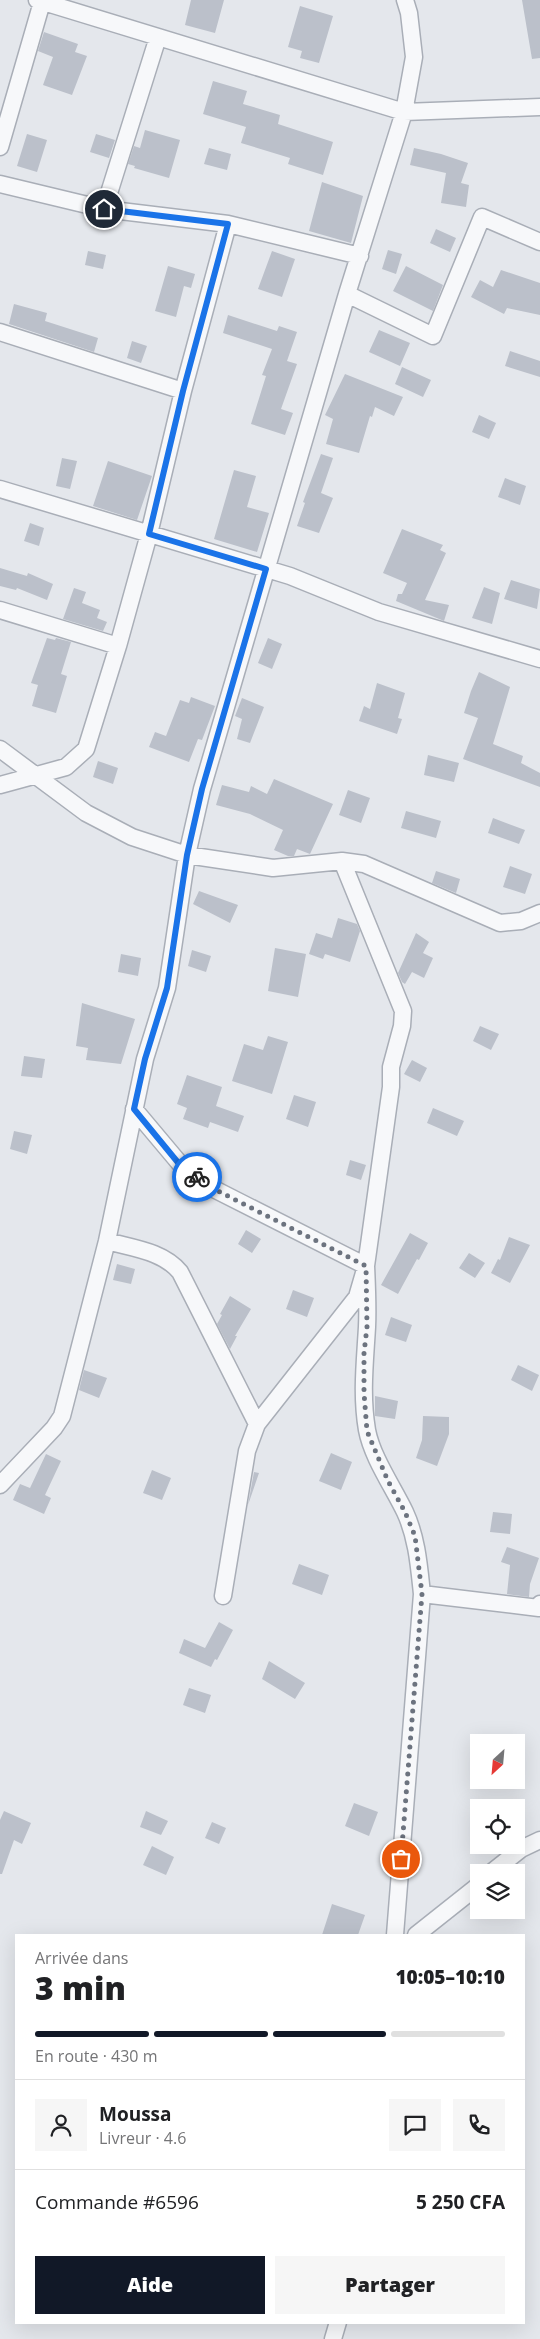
<!DOCTYPE html>
<html lang="fr">
<meta charset="utf-8">
<style>
:root{--surface:#fff;--page:#f6f6f6;--text:#202124;--muted:#757577;--line:#e0e0e0;--accent:#111827}
body{margin:0;font-family:"Open Sans",sans-serif;background:var(--page);color:var(--text);height:100vh;display:flex;flex-direction:column;font-size:19px;white-space:nowrap}
*{box-sizing:border-box;margin:0}
p{font-size:16px;color:var(--muted)}
.icon{flex:none;width:28px;height:28px;fill:none;stroke:currentColor;stroke-width:2;stroke-linecap:round;stroke-linejoin:round}
.map{position:relative;flex:1;overflow:hidden}
.panel{position:absolute;left:15px;top:1934px;width:510px;height:390px;display:flex;flex-direction:column;background:var(--surface);border-radius:0px;box-shadow:0 5px 20px #0002}
.panel>*{flex:none}
.needle{width:32px;rotate:206deg}
.controls{position:absolute;left:470px;top:1734px;display:grid;gap:10px}
.controls a{display:grid;place-items:center;width:55px;height:55px;border-radius:0px;background:var(--surface);box-shadow:0 5px 20px #0002;font-size:25px}
.pin{position:absolute;display:grid;place-items:center;width:42px;height:42px;color:#fff;margin:-21px;border:2px solid #fff;border-radius:50%;box-shadow:0 1px 5px #0007}
.courier{position:absolute;display:grid;place-items:center;width:50px;height:50px;margin:-25px;border:4px solid #1a73e8;border-radius:50%;background:#fff;color:#222;box-shadow:0 1px 6px #0007}
.headline em{font-style:normal;font-weight:800}
.headline div{display:flex;flex-direction:column-reverse}
.headline{display:flex;align-items:center;justify-content:space-between;height:85px;padding:0 20px}
h1{font-size:32px;font-weight:800;line-height:38px}
.bar{display:grid;grid-template-columns:repeat(4,1fr);gap:8px 5px;align-content:center;height:60px;padding:0 20px}
.bar i{height:6px;border-radius:4px;background:var(--line)}
.bar .active{background:var(--accent)}
.bar p{grid-column:span 4}
.line{display:flex;align-items:center;gap:12px;padding:0 20px;border-top:1px solid var(--line)}
.line div{flex:1}
.round{display:grid;place-items:center;flex:none;width:52px;height:52px;border-radius:0px;background:var(--page)}
.action{display:flex;gap:10px;margin-top:auto;padding:10px 20px}
.action a{flex:1;height:58px;border-radius:0px;background:var(--accent);color:#fff;font-size:20px;font-weight:800;line-height:58px;text-align:center}
.action a+a{background:var(--page);color:var(--text)}
.map>svg:first-child{display:block}
</style>
<div class="map">
<svg width="540" height="2339" viewBox="0 0 540 2339">
<rect width="100%" height="100%" fill="#e4e7ec"/>
<!-- building -->
<path fill="#bbc0ca" d="M191,0H224L215,33L185,25Z
M522,0H540V58L532,59Z
M300,6L333,16L319,63L300,58L302,51L288,47Z
M44,32L78,44L75,52L87,56L72,95L43,85L53,57L38,51Z
M213,81L247,91L243,104L280,115L278,124L333,142L323,175L288,164L290,158L241,143L246,127L203,114Z
M145,130L180,140L169,178L134,168L135,166L128,164L134,146L140,148Z
M27,134L47,140L37,172L17,166Z
M96,134L115,140L109,158L90,152Z
M209,148L231,154L227,170L204,164Z
M414,148L441,154L468,163L461,183L469,185L466,207L441,203L446,173L410,165Z
M322,182L363,196L351,243L309,231Z
M436,229L456,238L450,252L430,243Z
M388,250L402,254L396,274L382,269Z
M88,251L106,255L103,269L85,265Z
M272,251L295,259L282,297L258,289Z
M168,266L195,274L191,288L184,286L176,317L155,311Z
M406,266L443,285L433,311L393,291Z
M501,270L540,283V315L507,308L504,314L471,297L480,280L493,287Z
M14,304L47,313L45,321L98,338L94,352L9,324Z
M228,315L277,331L279,326L297,332L287,361L297,364L281,409L293,413L285,435L251,424L266,376L262,375L272,349L223,333Z
M379,330L410,343L400,366L369,352Z
M132,341L147,346L141,363L127,358Z
M510,351L540,361V377L505,366Z
M402,367L431,380L423,397L395,384Z
M345,374L403,397L394,416L375,407L372,417L370,416L359,453L326,444L333,419L325,415Z
M479,415L496,423L489,439L472,432Z
M321,454L333,458L321,493L333,498L319,533L297,526L305,503L303,502Z
M62,458L77,461L70,489L56,486Z
M108,461L152,476L137,520L93,506Z
M234,470L256,476L247,507L269,513L257,552L214,539Z
M505,478L526,486L520,505L498,497Z
M30,523L44,528L39,546L24,541Z
M402,529L443,545L440,550L446,553L425,600L449,605L444,621L396,601L398,594H402L407,583L383,573Z
M0,568L27,576L28,573L53,584L47,600L17,588L16,590L0,586Z
M511,580L540,589L537,609L504,599Z
M484,587L500,593L492,624L472,618Z
M74,588L86,592L82,603L100,610L97,618L107,622L103,631L63,619Z
M47,638L55,640L56,638L71,642L61,674L67,676L56,713L32,706L38,685L31,683Z
M268,638L282,644L272,669L258,663Z
M479,672L510,687L493,744L523,756L521,763L540,773V787L463,759L478,718L464,713L471,691Z
M377,683L405,693L398,718L402,719L397,734L359,721L364,706L370,709Z
M191,697L215,706L202,740L198,739L189,762L149,747L155,732L166,736L180,700L189,703Z
M242,698L264,707L250,743L237,739L242,719L235,716Z
M428,755L459,763L454,782L424,775Z
M98,761L118,768L113,784L93,777Z
M274,779L333,804L310,854L297,849L294,856H288L274,850L283,830L250,814L216,805L222,785L249,792L251,786L267,794Z
M348,790L370,798L361,823L339,815Z
M406,811L441,821L436,838L401,828Z
M493,818L525,830L519,844L488,833Z
M510,866L532,874L525,894L503,887Z
M436,871L460,879L456,893L432,883Z
M199,891L238,905L230,923L193,904Z
M338,918L357,924L360,931L350,962L325,954L323,959L309,954L316,933L332,938Z
M416,933L429,942L423,953L433,958L424,978L412,972L405,984L402,982L398,973Z
M275,948L306,954L298,997L268,991Z
M192,950L211,956L206,972L188,966Z
M121,954L141,958L138,976L118,972Z
M82,1003L135,1019L121,1064L86,1060L88,1048L76,1046Z
M480,1026L499,1034L491,1050L473,1041Z
M268,1036L288,1042L272,1094L232,1081L244,1044L263,1050Z
M24,1056L45,1059L42,1078L21,1076Z
M412,1060L427,1068L420,1082L404,1074Z
M187,1075L222,1087L216,1106L244,1116L238,1132L210,1122L208,1128L183,1119L187,1108L177,1104Z
M294,1095L316,1102L308,1127L286,1119Z
M433,1108L464,1121L457,1136L427,1123Z
M14,1131L32,1135L27,1154L10,1149Z
M350,1160L366,1165L361,1180L346,1175Z
M246,1230L261,1239L252,1253L238,1244Z
M410,1233L428,1243L419,1260L417,1259L398,1294L381,1285Z
M509,1237L530,1245L510,1283L491,1273L498,1259L500,1260Z
M469,1253L485,1263L475,1278L459,1268Z
M117,1264L135,1269L131,1284L113,1280Z
M293,1290L314,1298L307,1317L286,1309Z
M230,1296L251,1309L235,1336H237L230,1349L217,1324L222,1315L220,1314Z
M391,1317L412,1325L406,1342L385,1335Z
M518,1365L539,1375L532,1391L511,1380Z
M84,1370L107,1378L99,1398L79,1390Z
M375,1396L398,1401L395,1419L375,1416Z
M423,1416L449,1417V1434L437,1466L416,1458L422,1440Z
M331,1453L352,1462L341,1490L319,1481Z
M46,1454L61,1461L45,1495L51,1498L44,1514L13,1500L20,1484L30,1488Z
M152,1470L171,1478L162,1500L143,1493Z
M254,1472L259,1473L248,1505Z
M493,1512L512,1514L510,1534L490,1532Z
M507,1547L539,1558L530,1584L529,1597L507,1594L510,1565L501,1562Z
M299,1564L329,1575L322,1595L292,1584Z
M219,1622L233,1630L217,1660L215,1659L211,1667L179,1653L184,1639L205,1648Z
M269,1661L305,1683L295,1699L262,1679Z
M189,1688L211,1695L205,1713L183,1705Z
M354,1803L378,1812L369,1836L345,1826Z
M4,1811L31,1823L22,1844L14,1840L2,1874H0V1820Z
M146,1811L168,1821L161,1835L140,1827Z
M212,1822L226,1828L219,1844L205,1838Z
M152,1846L174,1857L166,1875L143,1865Z
M332,1904L365,1915L358,1935H322Z"/>
<g fill="none" stroke-linecap="round" stroke-linejoin="round">
<!-- minor casing -->
<g stroke="#a9aeb7" stroke-width="19">
<path id="minor" d="M37,0L404,112L540,107
M0,147L42,2
M0,184L104,209L228,224L360,256
M104,209L158,37
M347,294L433,336L482,217L540,242
M0,332L183,391
M0,489L290,576L379,612L540,659
M0,610L118,646
M0,749L86,813L132,837L187,855L273,868L342,861L364,864L500,923L521,921L540,913
M0,785L66,767L86,749L118,646L149,534L183,391L228,224
M134,1109L181,1165L212,1188L366,1266C367,1287 368,1307 367,1327C365,1362 361,1395 367,1430C372,1457 393,1487 405,1512C417,1538 419,1566 422,1594
M107,1241C132,1248 163,1251 180,1272L257,1424
M0,1485L54,1428L62,1416L107,1241L145,1059L167,988L187,855L202,789L347,294L404,112L414,57L409,13L405,0
M223,1596L247,1451L257,1424L357,1297L366,1266L391,1087V1067L402,1026L403,1011L342,861
M492,1872L521,1849L540,1840
M395,1935L422,1594L539,1608L540,1604
M416,1935L479,1885
M333,2339L338,2322"/>
</g>
<!-- minor -->
<use href="#minor" stroke="#f7f8fa" stroke-width="16"/>
</g>
<g fill="none" stroke-linecap="round" stroke-linejoin="round">
<!-- done -->
<path stroke="#6c737f" stroke-width="5" stroke-dasharray="0 9" d="M197,1177L212,1188L366,1266L367,1327L364,1353V1393L367,1431L388,1481L405,1512L415,1536L422,1594L401,1859"/>
<!-- route -->
<path stroke="#1a73e8" stroke-width="6" d="M104,209L228,224L183,391L149,534L266,569L202,789L187,855L167,988L145,1059L134,1109L180,1165L197,1177"/>
</g>
</svg>
<div class="controls">
<a><svg class="needle" viewBox="-14 -14 28 28"><path d="M0-13l5 13h-10z" fill="#e53935"/><path d="M0 13l5-13h-10z" fill="#757577"/></svg></a>
<a><svg class="icon" aria-label="locate" viewBox="0 0 24 24"><circle cx="12" cy="12" r="6"/><path d="M12 2v4M12 18v4M2 12h4M18 12h4"/></svg></a>
<a><svg class="icon" aria-label="layers" viewBox="0 0 24 24"><path d="M12 4l9 5-9 5-9-5zM3 14l9 5 9-5"/></svg></a>
</div>
<div class="pin" style="left:401px;top:1859px;background:#ea580c"><svg class="icon" aria-label="bag" viewBox="0 0 24 24"><path d="M5 8h14l-1 12H6zM9 8a3 3 0 0 1 6 0"/></svg></div>
<div class="pin" style="left:104px;top:209px;background:#1f2937"><svg class="icon" aria-label="home" viewBox="0 0 24 24"><path d="M3 11l9-7 9 7M6 9v11h12V9"/></svg></div>
<div class="courier" style="left:197px;top:1177px"><svg class="icon" aria-label="bike" viewBox="0 0 24 24"><circle cx="6" cy="16" r="4"/><circle cx="18" cy="16" r="4"/><path d="M6 16l4-8h5l3 8M10 8l3 8H6M13 5h3"/></svg></div>
<section class="panel">
<div class="headline"><div><h1>3 min</h1><p>Arrivée dans</p></div><em>10:05–10:10</em></div>
<div class="bar"><i class="active"></i><i class="active"></i><i class="active"></i><i></i><p>En route · 430 m</p></div>
<div class="line" style="height:90px"><a class="round"><svg class="icon" aria-label="person" viewBox="0 0 24 24"><circle cx="12" cy="8" r="4"/><path d="M4 21q1-7 8-7t8 7"/></svg></a><div><b>Moussa</b><p>Livreur · 4.6</p></div><a class="round"><svg class="icon" aria-label="chat" viewBox="0 0 24 24"><path d="M4 5h16v11H9l-5 4z"/></svg></a><a class="round"><svg class="icon" aria-label="phone" viewBox="0 0 24 24"><path d="M5 4h4l2 5-3 2q2 4 5 5l2-3 5 2v4C11 20 4 13 5 4z"/></svg></a></div>
<div class="line" style="height:65px"><div>Commande #6596</div><b>5 250 CFA</b></div>
<div class="action"><a>Aide</a><a>Partager</a></div>
</section>
</div>
